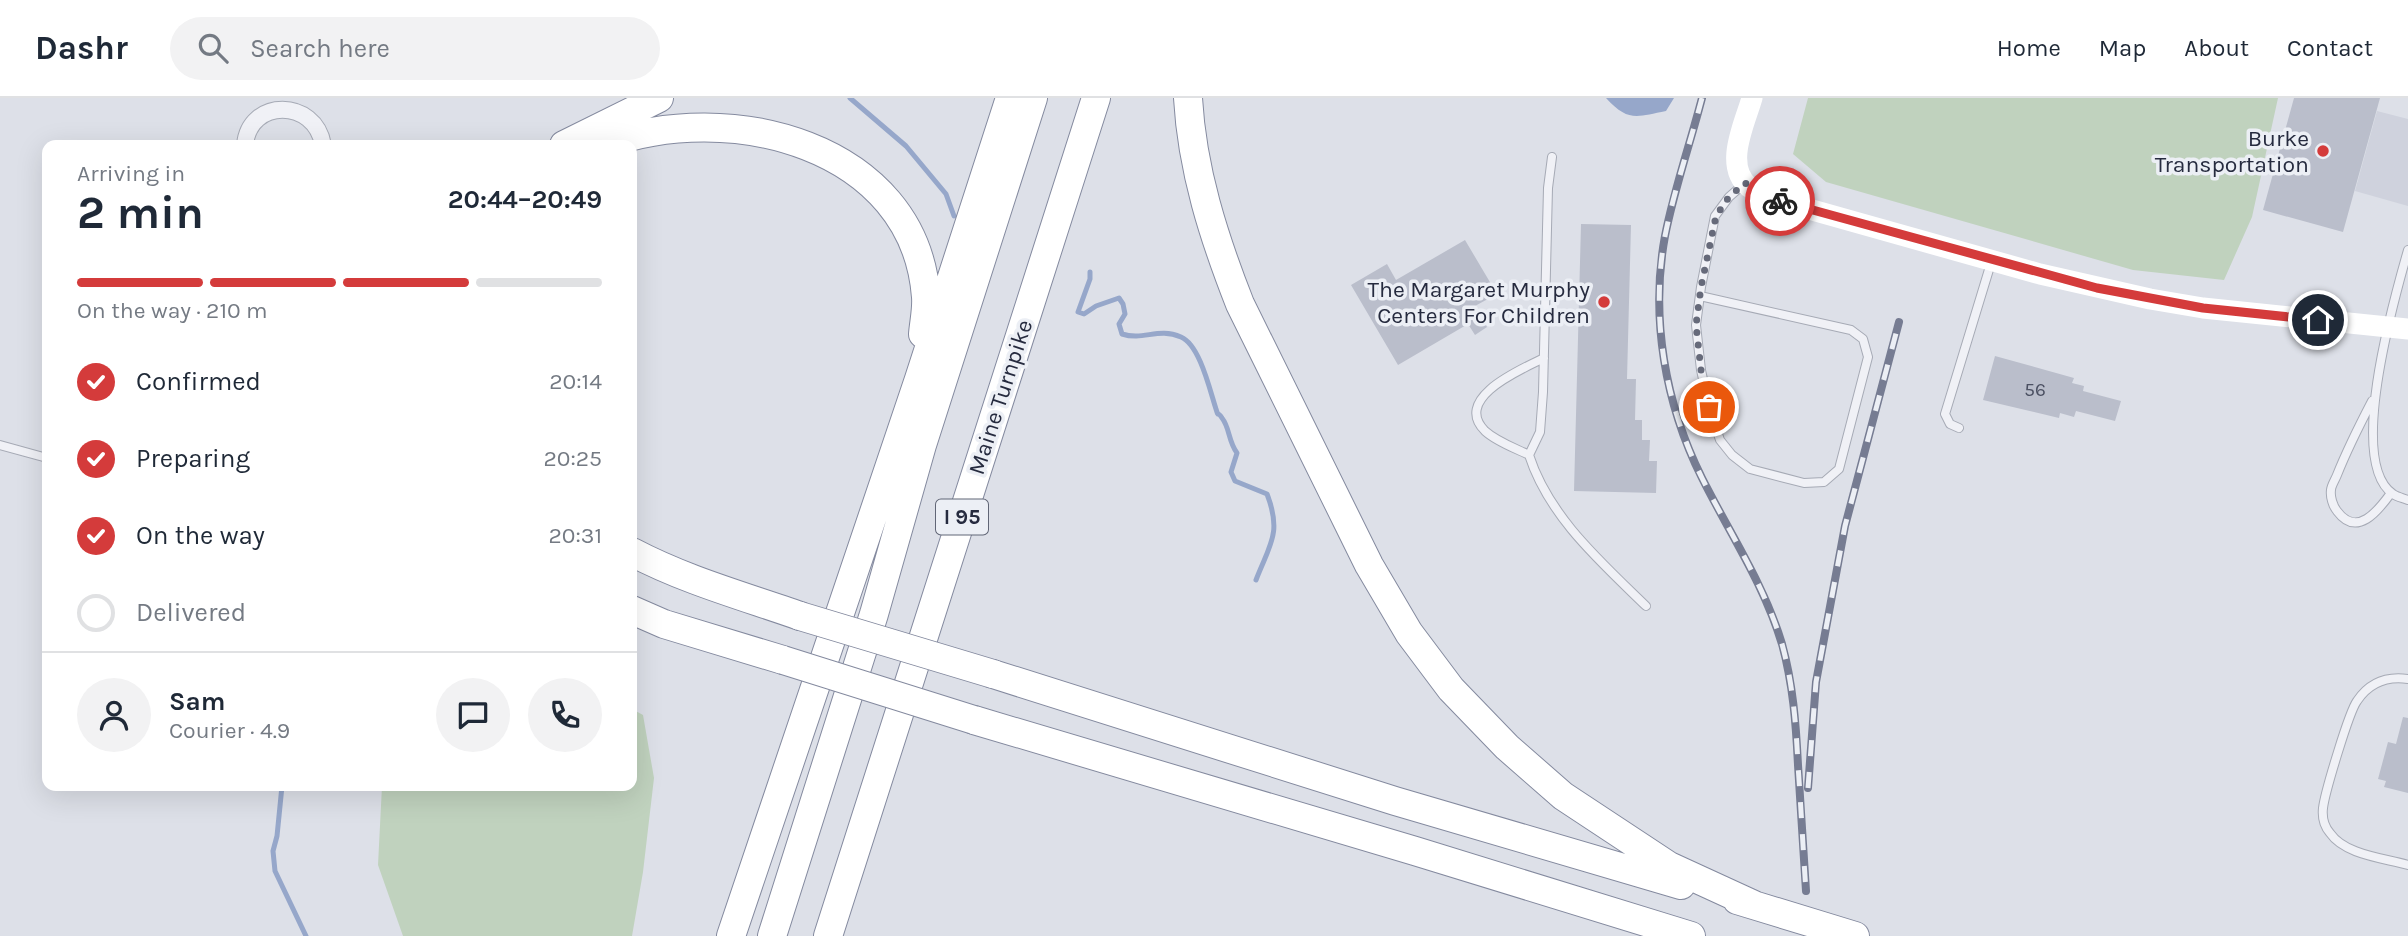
<!DOCTYPE html>
<meta charset="utf-8">
<style>
:root{--surface:#fff;--page:#f2f2f3;--text:#1f2937;--muted:#747a83;--line:#e0e1e3;--accent:#d43b3b}
body{margin:0;font-family:Karla,sans-serif;background:var(--page);color:var(--text);height:100vh;display:flex;flex-direction:column;font-size:26px;white-space:nowrap}
*{box-sizing:border-box;margin:0}
p{font-size:23px;color:var(--muted)}
.icon{flex:none;width:38px;height:38px;fill:none;stroke:currentColor;stroke-width:2;stroke-linecap:round;stroke-linejoin:round}
.map{position:relative;flex:1;overflow:hidden}
.sheet{position:absolute;left:42px;top:42px;width:595px;height:651px;display:flex;flex-direction:column;background:var(--surface);border-radius:14px;box-shadow:0 7px 28px #0002}
.sheet>*{flex:none}
.pin{position:absolute;display:grid;place-items:center;width:60px;height:60px;color:#fff;margin:-30px;border:4px solid #fff;border-radius:50%;box-shadow:0 2px 7px #0007}
.courier{position:absolute;display:grid;place-items:center;width:70px;height:70px;margin:-35px;border:5px solid #d43b3b;border-radius:50%;background:#fff;color:#222;box-shadow:0 2px 9px #0007}
.head em{font-style:normal;font-weight:700}
.head div{display:flex;flex-direction:column-reverse}
.head{display:flex;align-items:center;justify-content:space-between;height:119px;padding:0 35px}
h1{font-size:46px;font-weight:700;line-height:52px}
.bar{display:grid;grid-template-columns:repeat(4,1fr);gap:10px 7px;align-content:center;height:84px;padding:0 35px}
.bar i{height:9px;border-radius:5px;background:var(--line)}
.bar .current{background:var(--accent)}
.bar p{grid-column:span 4}
.line{display:flex;align-items:center;gap:18px;padding:0 35px;border-top:2px solid var(--line)}
.line div{flex:1}
.round{display:grid;place-items:center;flex:none;width:74px;height:74px;border-radius:37px;background:var(--page)}
ol{padding:0 35px;list-style:none}
li{display:flex;align-items:center;gap:21px;height:77px}
li p{margin-inline-start:auto}
li .icon{padding:7px;border-radius:50%;background:var(--accent);color:#fff;stroke-width:4}
li:last-child{color:var(--muted)}
li i{width:38px;height:38px;border:4px solid var(--line);border-radius:50%}
header{display:flex;align-items:center;gap:42px;box-sizing:border-box;height:98px;padding:0 35px;background:var(--surface);border-bottom:2px solid var(--line)}
header strong{font-size:33px}
nav{display:flex;gap:38px;margin-inline-start:auto;font-size:24px}
.search{width:490px;height:63px;background:var(--page);display:flex;align-items:center;gap:18px;box-sizing:border-box;padding:0 24px;border-radius:38px;color:var(--muted);font-size:26px}
.map>svg:first-child{display:block}
</style>
<header>
<strong>Dashr</strong>
<div class="search"><svg class="icon" aria-label="search" viewBox="0 0 24 24"><circle cx="10" cy="10" r="6"/><path d="M15 15l6 6"/></svg>Search here</div>
<nav><a>Home</a><a>Map</a><a>About</a><a>Contact</a></nav>
</header>
<div class="map">
<svg width="2408" height="838" viewBox="0 0 2408 838">
<rect width="100%" height="100%" fill="#dde0e8"/>
<!-- built -->
<path fill="#cfd2dd" d="M2377,13L2408,21V108L2355,93Z"/>
<!-- green -->
<path fill="#c0d2be" d="M1808,0H2278L2252,119L2224,182L2133,172L1826,84L1793,56Z
M632,611L643,617L654,680L643,774L632,838H403L378,767L382,688H632Z"/>
<!-- water -->
<path fill="#96a7ca" d="M1606,0H1674L1666,13C1636,19 1628,24 1606,0Z"/>
<g fill="none" stroke-linecap="round" stroke-linejoin="round">
<!-- stream -->
<path stroke="#96a7ca" stroke-width="5" d="M850,0L906,48L946,96L954,118
M1090,174V181L1078,214L1084,216L1096,208L1119,200L1123,206L1125,216L1119,226L1122,236C1144,243 1158,229 1181,239C1200,247 1210,293 1216,311C1219,321 1217,312 1222,320C1230,330 1228,343 1237,355L1231,374L1235,383L1267,396C1282,435 1270,446 1256,482
M282,688L277,738L273,753L275,773L306,838"/>
</g>
<!-- building -->
<path fill="#babecb" d="M2294,0H2380L2343,134L2263,112Z
M1581,126L1631,127L1627,281H1636L1635,322H1642V342H1650L1649,363H1657L1656,395L1574,393Z
M1465,142L1497,196L1475,208L1487,229L1475,237L1468,226L1398,267L1351,187L1387,166L1396,182Z
M1995,258L2074,280L2072,285L2084,288L2083,293L2121,303L2115,323L2076,313L2074,319L2060,315L2059,320L1983,302Z
M2403,619L2408,620V695L2384,689L2386,683L2378,681L2388,644L2396,646Z"/>
<g fill="none" stroke-linecap="round" stroke-linejoin="round">
<!-- lane casing -->
<g stroke="#a6aab5" stroke-width="10">
<path id="lane" d="M1552,59L1548,90L1543,294L1540,334L1529,357C1549,419 1601,464 1646,508
M2408,152C2395,198 2346,364 2393,396C2397,399 2403,400 2408,402
M1700,198L1851,232L1863,241L1868,259L1839,371L1824,384L1804,385L1750,371L1732,357L1720,342L1709,309L1701,272L1696,227L1701,189L1715,118L1729,99L1745,85
M2372,303C2359,328 2347,352 2337,377C2335,382 2331,388 2331,392C2330,399 2333,408 2337,413C2357,440 2378,413 2391,395
M1959,330L1950,326L1945,316L1991,165
M0,347L47,360
M1529,357C1515,350 1497,344 1485,333C1452,300 1522,271 1544,260
M2408,581C2387,578 2369,585 2357,603C2349,614 2325,694 2323,710C2322,719 2324,728 2330,735C2345,757 2384,760 2408,767"/>
</g>
<!-- street casing -->
<g stroke="#a6aab5" stroke-width="18">
<path id="street" d="M245,47C249,0 315,0 323,47"/>
</g>
<!-- highway casing -->
<g stroke="#848a9f" stroke-width="30">
<path id="highway" d="M1188,0C1192,72 1214,140 1240,206L1369,467L1409,535L1451,591L1507,649L1563,698L1669,768L1754,807
M564,47L659,0
M604,47C727,0 915,46 926,199C927,211 924,224 923,236
M632,454C685,482 743,498 800,518
M632,512L664,526L783,562
M993,576L1395,703L1681,787
M974,622L1415,753L1691,838
M1737,802L1855,838
M731,838L919,281L1010,0
M772,838L874,516L922,347L1033,0
M828,838L1096,0"/>
</g>
<!-- lane -->
<use href="#lane" stroke="#f0f1f6" stroke-width="8"/>
<!-- street -->
<use href="#street" stroke="#f0f1f6" stroke-width="16"/>
<!-- secondary -->
<path stroke="#fff" stroke-width="21" d="M1752,0C1745,25 1723,68 1749,89C1756,94 1765,97 1773,101L2040,176L2150,201L2203,210L2408,231"/>
<!-- highway -->
<use href="#highway" stroke="#fff" stroke-width="28"/>
<!-- rail casing -->
<g stroke="#767c92" stroke-width="8">
<path id="rail" d="M1702,0C1690,46 1674,92 1665,138C1650,219 1665,306 1702,380C1730,436 1764,486 1782,546C1793,586 1796,626 1798,667C1801,709 1803,751 1806,793
M1808,690L1816,584L1845,428L1899,224"/>
</g>
<!-- rail -->
<use href="#rail" stroke="#eceff5" stroke-width="5" stroke-dasharray="16" stroke-linecap="butt"/>
<!-- highway-bridge casing -->
<g stroke="#848a9f" stroke-width="30" stroke-linecap="butt">
<path id="highway-bridge" d="M800,518L993,576
M783,562L974,622"/>
</g>
<!-- highway-bridge -->
<use href="#highway-bridge" stroke="#fff" stroke-width="28"/>
</g>
<g fill="none" stroke-linecap="round" stroke-linejoin="round">
<!-- done -->
<path stroke="#666a7a" stroke-width="7" stroke-dasharray="0 12.6" d="M1709,309L1701,272L1696,227L1701,189L1716,118L1729,99L1745,85L1758,94L1780,103"/>
<!-- route -->
<path stroke="#d43b3b" stroke-width="9" d="M1780,103L2097,190L2203,210L2318,222"/>
</g>
<!-- markers -->
<g fill="#d43b3b" stroke="#eceff5" stroke-width="2.5">
<circle cx="2323" cy="53" r="7"/>
<circle cx="1604" cy="204" r="7"/>
</g>
<g text-anchor="middle" stroke-width="7" stroke-linejoin="round" paint-order="stroke">
<!-- number labels -->
<g font-size="19" fill="#4b5062">
<text x="2035" y="298">56</text>
</g>
<!-- shield labels -->
<rect fill="#eceff5" stroke="#616676" stroke-width="2" x="936" y="401.5" width="52" height="35" rx="5"/>
<g font-size="21" font-weight="bold" fill="#262b3f">
<text x="962" y="426">I 95</text>
</g>
<!-- poi labels -->
<g font-size="23" fill="#262b3f" stroke="#eceff5" text-anchor="end">
<text x="2309" y="48">Burke<tspan x="2309" dy="26">Transportation</tspan></text>
<text x="1590" y="199">The Margaret Murphy<tspan x="1590" dy="26">Centers For Children</tspan></text>
</g>
<!-- street labels -->
<g font-size="23" fill="#262b3f" stroke="#eceff5">
<text transform="translate(1000 299) rotate(-72)" y="8">Maine Turnpike</text>
</g>
</g>
</svg>
<div class="pin" style="left:1709px;top:309px;background:#ea580c"><svg class="icon" aria-label="bag" viewBox="0 0 24 24"><path d="M5 8h14l-1 12H6zM9 8a3 3 0 0 1 6 0"/></svg></div>
<div class="pin" style="left:2318px;top:222px;background:#1f2937"><svg class="icon" aria-label="home" viewBox="0 0 24 24"><path d="M3 11l9-7 9 7M6 9v11h12V9"/></svg></div>
<div class="courier" style="left:1780px;top:103px"><svg class="icon" aria-label="bike" viewBox="0 0 24 24"><circle cx="6" cy="16" r="4"/><circle cx="18" cy="16" r="4"/><path d="M6 16l4-8h5l3 8M10 8l3 8H6M13 5h3"/></svg></div>
<section class="sheet">
<div class="head"><div><h1>2 min</h1><p>Arriving in</p></div><em>20:44–20:49</em></div>
<div class="bar"><i class="current"></i><i class="current"></i><i class="current"></i><i></i><p>On the way · 210 m</p></div>
<ol>
<li><svg class="icon" aria-label="check" viewBox="0 0 24 24"><path d="M5 12l5 5 9-10"/></svg>Confirmed<p>20:14</p></li>
<li><svg class="icon" aria-label="check" viewBox="0 0 24 24"><path d="M5 12l5 5 9-10"/></svg>Preparing<p>20:25</p></li>
<li><svg class="icon" aria-label="check" viewBox="0 0 24 24"><path d="M5 12l5 5 9-10"/></svg>On the way<p>20:31</p></li>
<li><i></i>Delivered</li>
</ol>
<div class="line" style="height:126px"><a class="round"><svg class="icon" aria-label="person" viewBox="0 0 24 24"><circle cx="12" cy="8" r="4"/><path d="M4 21q1-7 8-7t8 7"/></svg></a><div><b>Sam</b><p>Courier · 4.9</p></div><a class="round"><svg class="icon" aria-label="chat" viewBox="0 0 24 24"><path d="M4 5h16v11H9l-5 4z"/></svg></a><a class="round"><svg class="icon" aria-label="phone" viewBox="0 0 24 24"><path d="M5 4h4l2 5-3 2q2 4 5 5l2-3 5 2v4C11 20 4 13 5 4z"/></svg></a></div>
</section>
</div>
